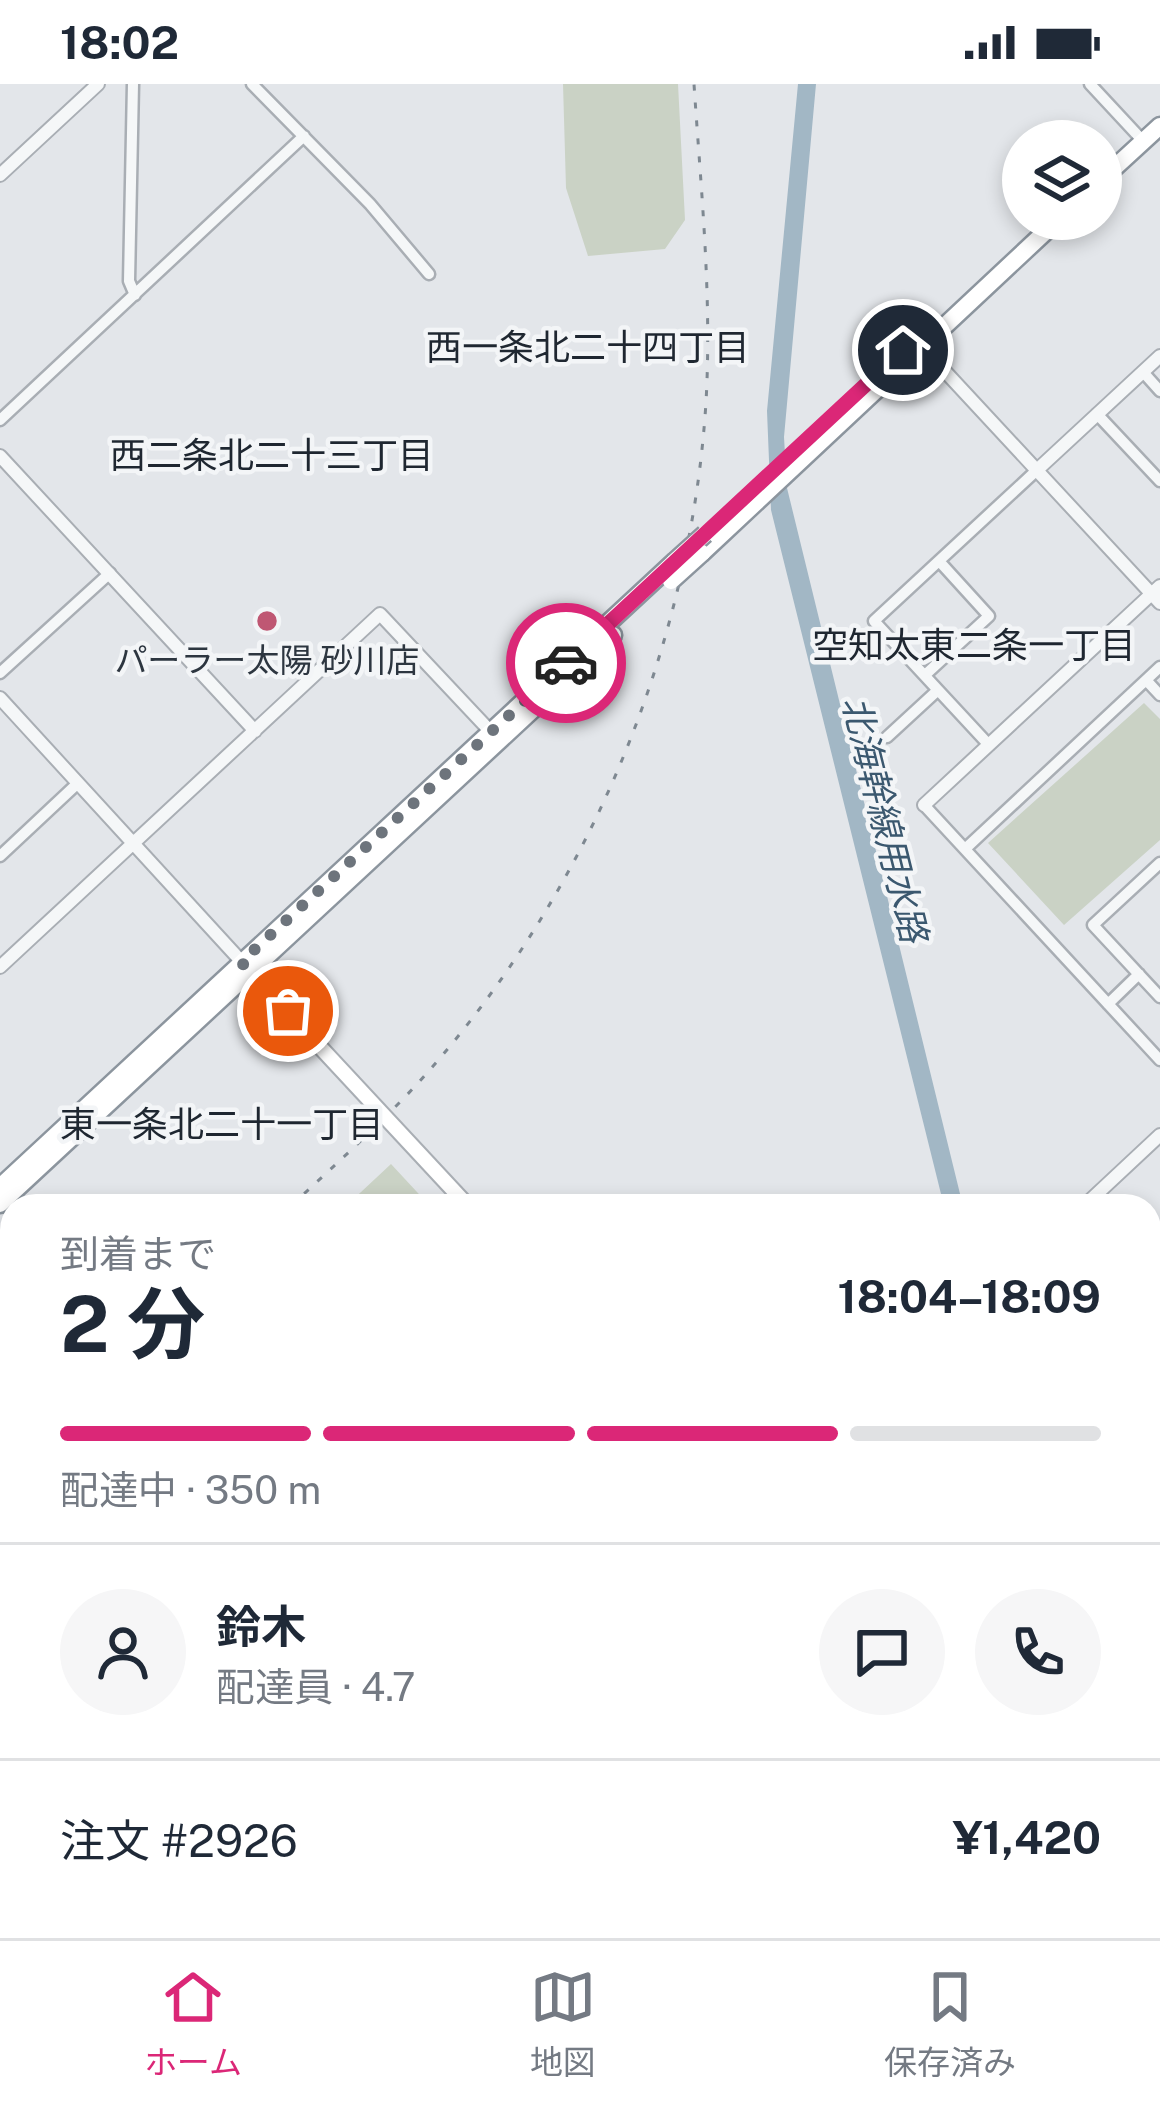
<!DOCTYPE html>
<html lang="ja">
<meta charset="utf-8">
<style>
:root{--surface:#fff;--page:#f6f6f7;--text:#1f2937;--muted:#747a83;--line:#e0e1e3;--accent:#db2777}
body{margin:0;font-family:"Public Sans","Noto Sans JP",sans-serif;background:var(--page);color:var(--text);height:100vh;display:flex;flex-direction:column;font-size:45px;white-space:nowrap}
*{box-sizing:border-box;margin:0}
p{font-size:39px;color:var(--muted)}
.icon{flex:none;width:66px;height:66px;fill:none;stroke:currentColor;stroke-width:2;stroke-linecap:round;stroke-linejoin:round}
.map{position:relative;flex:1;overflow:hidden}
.sheet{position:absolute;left:0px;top:1110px;width:1161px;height:744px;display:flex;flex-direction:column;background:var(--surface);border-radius:36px 36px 0 0;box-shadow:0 6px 18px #0003}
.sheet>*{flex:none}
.fabs{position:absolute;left:1002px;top:36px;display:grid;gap:24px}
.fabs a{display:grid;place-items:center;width:120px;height:120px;border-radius:50%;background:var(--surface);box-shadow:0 6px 18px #0003;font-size:60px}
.pin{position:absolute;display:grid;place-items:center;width:102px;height:102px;color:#fff;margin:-51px;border:6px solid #fff;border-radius:50%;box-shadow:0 3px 12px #0007}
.courier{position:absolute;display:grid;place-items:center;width:120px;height:120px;margin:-60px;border:9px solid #db2777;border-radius:50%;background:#fff;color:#222;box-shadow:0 3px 15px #0007}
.head em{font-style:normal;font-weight:700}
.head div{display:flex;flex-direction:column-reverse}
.head{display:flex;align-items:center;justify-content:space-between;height:204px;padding:0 60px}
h1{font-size:78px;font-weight:700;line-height:90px}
.bar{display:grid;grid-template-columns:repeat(4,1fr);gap:18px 12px;align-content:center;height:144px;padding:0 60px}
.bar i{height:15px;border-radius:9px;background:var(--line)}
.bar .selected{background:var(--accent)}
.bar p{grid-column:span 4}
.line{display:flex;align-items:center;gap:30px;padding:0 60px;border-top:3px solid var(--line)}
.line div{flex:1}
.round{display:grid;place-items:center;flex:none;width:126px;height:126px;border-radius:63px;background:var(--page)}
.status{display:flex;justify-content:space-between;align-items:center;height:84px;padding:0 60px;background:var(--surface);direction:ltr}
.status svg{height:33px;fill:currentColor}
.tabs{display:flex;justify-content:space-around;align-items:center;height:168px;border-top:3px solid var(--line);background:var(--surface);font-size:33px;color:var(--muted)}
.tabs a{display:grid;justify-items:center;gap:6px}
.tabs .selected{color:var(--accent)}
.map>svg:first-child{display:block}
</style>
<div class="status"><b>18:02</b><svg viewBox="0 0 49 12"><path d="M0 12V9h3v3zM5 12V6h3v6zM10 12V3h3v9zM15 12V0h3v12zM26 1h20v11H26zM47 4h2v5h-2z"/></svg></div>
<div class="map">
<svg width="1160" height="1854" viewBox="0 0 1160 1854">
<rect width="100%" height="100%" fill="#e3e6ea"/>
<!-- green -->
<path fill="#cad2c5" d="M563,0H678L685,136L665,165L588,172L566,104Z
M1144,619L1160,635V756L1064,841L988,759Z
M391,1080L430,1122H346Z"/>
<!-- water -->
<path fill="#a2b7c5" d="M798,0H816L784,353L787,404L963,1122H944L771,426L767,327Z"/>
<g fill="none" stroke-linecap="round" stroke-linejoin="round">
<!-- minor casing -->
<g stroke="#a9aeb4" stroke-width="15">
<path id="minor" d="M133,0L129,197L135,211
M252,0L370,120L429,190
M1090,0L1143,57
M1143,288L1160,307
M1097,330L1160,397
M0,336L304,52
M0,589L110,489
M925,591L989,532L939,477
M1146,596L1160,611
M887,653L938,606
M989,661L874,537L1037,386
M924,721L1160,976
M965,765L1160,583
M0,772L78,699
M1160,779L1093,841L1160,913
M1108,920L1139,890
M1149,1800L1160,1784
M0,1812L12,1800
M1113,1854L1120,1842"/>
</g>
<!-- tertiary casing -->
<g stroke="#a9aeb4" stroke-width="16">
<path id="tertiary" d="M0,91L98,0
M915,255L1160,519
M0,372L255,647
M1037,386L1160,272
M0,614L241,877
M924,721L1160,502
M0,883L380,530L491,648
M1084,1122L1160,1051
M0,1705L12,1718
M127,1842L139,1854
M297,1854L310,1842"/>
</g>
<!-- secondary casing -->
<g stroke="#a9aeb4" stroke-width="18">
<path id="secondary" d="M246,882L295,936
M1138,1842L1150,1854"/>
</g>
<!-- trunk casing -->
<g stroke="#8c959e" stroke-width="21">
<path id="trunk" d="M1101,96L1160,42
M702,469L1059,135
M0,1103L674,478
M0,1120L613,551"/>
</g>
<!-- minor -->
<use href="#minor" stroke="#f5f7f8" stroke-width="10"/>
<!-- tertiary -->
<use href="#tertiary" stroke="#f5f7f8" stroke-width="12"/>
<!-- secondary -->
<use href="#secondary" stroke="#fff" stroke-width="14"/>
<!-- trunk -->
<use href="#trunk" stroke="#fff" stroke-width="16"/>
<!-- rail -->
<path stroke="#7e8891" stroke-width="3" stroke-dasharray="6 12" stroke-linecap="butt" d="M291,1122C340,1076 390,1032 434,981C592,799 691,560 706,318C712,212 701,106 694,0
M0,1400L12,1388"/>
<!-- secondary-bridge casing -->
<g stroke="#a9aeb4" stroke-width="18" stroke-linecap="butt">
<path id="secondary-bridge" d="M295,936L468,1122"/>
</g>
<!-- trunk-bridge casing -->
<g stroke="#8c959e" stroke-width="21" stroke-linecap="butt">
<path id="trunk-bridge" d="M674,478L705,450
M671,497L702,469"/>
</g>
<!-- secondary-bridge -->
<use href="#secondary-bridge" stroke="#fff" stroke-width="14"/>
<!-- trunk-bridge -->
<use href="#trunk-bridge" stroke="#fff" stroke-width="16"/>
</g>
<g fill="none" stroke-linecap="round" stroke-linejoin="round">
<!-- done -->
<path stroke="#6d747c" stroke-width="12" stroke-dasharray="0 21.6" d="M288,927L241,878L566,579"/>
<!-- route -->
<path stroke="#db2777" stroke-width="15" d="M566,579L903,266"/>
</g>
<!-- markers -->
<circle fill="#bf5773" stroke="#f3f5f7" stroke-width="4.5" cx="267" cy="537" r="12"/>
<g text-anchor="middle" stroke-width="9" stroke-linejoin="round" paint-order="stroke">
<!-- poi labels -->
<g font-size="33" fill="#2d3640" stroke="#f3f5f7">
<text x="267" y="588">パーラー太陽 砂川店</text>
</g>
<!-- neighbourhood labels -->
<g font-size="36" fill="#1f2731" stroke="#f3f5f7">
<text x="588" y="276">西一条北二十四丁目</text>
<text x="272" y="384">西二条北二十三丁目</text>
<text x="974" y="574">空知太東二条一丁目</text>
<text x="222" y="1053">東一条北二十一丁目</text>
</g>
<!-- water labels -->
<g font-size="36" font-style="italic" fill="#3b586f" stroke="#f3f5f7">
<text transform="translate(885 735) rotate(76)" y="13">北海幹線用水路</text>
</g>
</g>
</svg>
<div class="fabs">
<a><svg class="icon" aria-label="layers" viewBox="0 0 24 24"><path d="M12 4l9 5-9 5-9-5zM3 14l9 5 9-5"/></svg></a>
</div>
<div class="pin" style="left:288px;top:927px;background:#ea580c"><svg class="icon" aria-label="bag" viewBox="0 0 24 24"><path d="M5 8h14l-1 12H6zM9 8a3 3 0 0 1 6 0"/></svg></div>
<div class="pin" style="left:903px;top:266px;background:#1f2937"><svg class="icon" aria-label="home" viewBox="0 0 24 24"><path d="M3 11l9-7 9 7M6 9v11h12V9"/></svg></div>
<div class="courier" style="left:566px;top:579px"><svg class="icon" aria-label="car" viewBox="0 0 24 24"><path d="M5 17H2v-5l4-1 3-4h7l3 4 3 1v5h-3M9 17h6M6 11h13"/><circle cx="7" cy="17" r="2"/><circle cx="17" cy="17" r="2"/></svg></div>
<section class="sheet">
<div class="head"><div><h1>2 分</h1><p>到着まで</p></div><em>18:04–18:09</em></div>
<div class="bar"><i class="selected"></i><i class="selected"></i><i class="selected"></i><i></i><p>配達中 · 350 m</p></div>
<div class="line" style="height:216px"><a class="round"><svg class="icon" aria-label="person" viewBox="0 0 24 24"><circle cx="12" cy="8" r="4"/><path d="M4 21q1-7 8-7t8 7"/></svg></a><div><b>鈴木</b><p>配達員 · 4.7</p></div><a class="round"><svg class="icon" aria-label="chat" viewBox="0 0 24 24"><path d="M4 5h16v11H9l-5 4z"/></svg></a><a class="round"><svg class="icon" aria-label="phone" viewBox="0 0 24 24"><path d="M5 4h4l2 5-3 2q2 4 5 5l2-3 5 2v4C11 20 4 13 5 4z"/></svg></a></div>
<div class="line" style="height:156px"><div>注文 #2926</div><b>¥1,420</b></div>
</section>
</div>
<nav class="tabs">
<a class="selected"><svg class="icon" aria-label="home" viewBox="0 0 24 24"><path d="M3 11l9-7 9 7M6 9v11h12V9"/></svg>ホーム</a>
<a><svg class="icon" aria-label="map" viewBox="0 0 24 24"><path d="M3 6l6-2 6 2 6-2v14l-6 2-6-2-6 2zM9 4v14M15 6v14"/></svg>地図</a>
<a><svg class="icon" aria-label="saved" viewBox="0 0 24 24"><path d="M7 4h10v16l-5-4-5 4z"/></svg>保存済み</a>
</nav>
